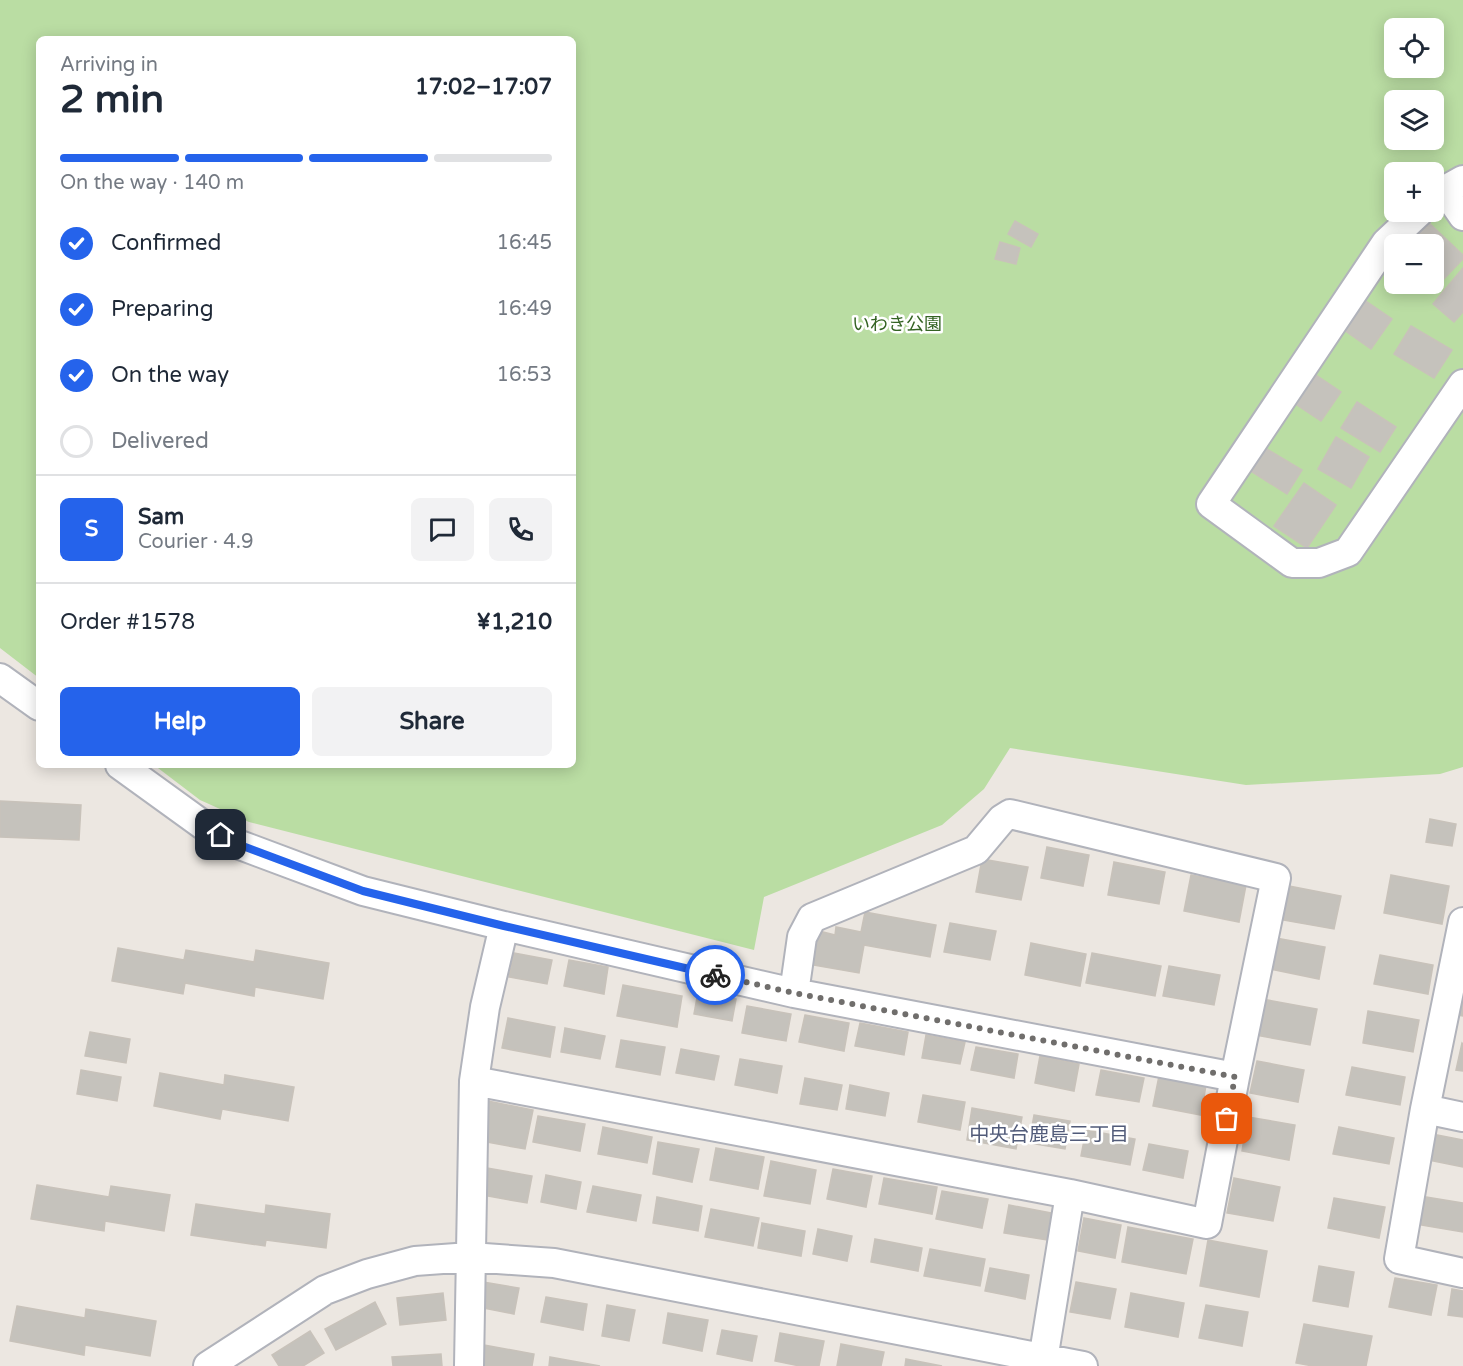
<!DOCTYPE html>
<meta charset="utf-8">
<style>
:root{--surface:#fff;--page:#f2f2f3;--text:#1f2937;--muted:#747a83;--line:#e0e1e3;--accent:#2563eb}
body{margin:0;font-family:"Varela Round","Noto Sans JP",sans-serif;background:var(--page);color:var(--text);height:100vh;display:flex;flex-direction:column;font-size:22px;white-space:nowrap}
*{box-sizing:border-box;margin:0}
p{font-size:20px;color:var(--muted)}
.icon{flex:none;width:33px;height:33px;fill:none;stroke:currentColor;stroke-width:2;stroke-linecap:round;stroke-linejoin:round}
.map{position:relative;flex:1;overflow:hidden}
.drawer{position:absolute;left:36px;top:36px;width:540px;height:732px;display:flex;flex-direction:column;background:var(--surface);border-radius:9px;box-shadow:0 3px 15px #0003}
.drawer>*{flex:none}
.tools{position:absolute;left:1384px;top:18px;display:grid;gap:12px}
.tools a{display:grid;place-items:center;width:60px;height:60px;border-radius:9px;background:var(--surface);box-shadow:0 3px 15px #0003;font-size:30px}
.pin{position:absolute;display:grid;place-items:center;width:51px;height:51px;color:#fff;margin:-26px;border-radius:12px;box-shadow:0 3px 9px #0006}
.courier{position:absolute;display:grid;place-items:center;width:60px;height:60px;margin:-30px;border:4px solid #2563eb;border-radius:50%;background:#fff;color:#222;box-shadow:0 2px 8px #0007}
.overview em{font-style:normal;font-weight:700}
.overview div{display:flex;flex-direction:column-reverse}
.overview{display:flex;align-items:center;justify-content:space-between;height:102px;padding:0 24px}
h1{font-size:39px;font-weight:700;line-height:45px}
.bar{display:grid;grid-template-columns:repeat(4,1fr);gap:9px 6px;align-content:center;height:72px;padding:0 24px}
.bar i{height:8px;border-radius:4px;background:var(--line)}
.bar .selected{background:var(--accent)}
.bar p{grid-column:span 4}
.line{display:flex;align-items:center;gap:15px;padding:0 24px;border-top:2px solid var(--line)}
.line div{flex:1}
.round{display:grid;place-items:center;flex:none;width:63px;height:63px;border-radius:9px;background:var(--page)}
ol{padding:0 24px;list-style:none}
li{display:flex;align-items:center;gap:18px;height:66px}
li p{margin-inline-start:auto}
li .icon{padding:6px;border-radius:50%;background:var(--accent);color:#fff;stroke-width:4}
li:last-child{color:var(--muted)}
li i{width:33px;height:33px;border:3px solid var(--line);border-radius:50%}
.primary-button{display:flex;gap:12px;margin-top:auto;padding:12px 24px}
.primary-button a{flex:1;height:69px;border-radius:9px;background:var(--accent);color:#fff;font-size:24px;font-weight:700;line-height:69px;text-align:center}
.primary-button a+a{background:var(--page);color:var(--text)}
.map>svg:first-child{display:block}
</style>
<div class="map">
<svg width="1463" height="1366" viewBox="0 0 1463 1366">
<rect width="100%" height="100%" fill="#ece7e1"/>
<!-- green -->
<path fill="#badda3" fill-rule="evenodd" d="M0,0H1463V767L1440,774L1246,785L1010,748L984,789L942,825L764,897L754,950L249,822L200,800L154,765H573V39H39V678L0,648ZM1395,28H1434V68H1395ZM1395,100H1434V140H1395ZM1395,172H1434V212H1395ZM1395,244H1434V284H1395Z"/>
<!-- building -->
<path fill="#c5c2bc" stroke="#c8c2ba" stroke-width="1.5" d="M1015,221L1038,234L1031,247L1008,234Z
M1428,222L1463,255V259L1439,284L1434,280V244H1407Z
M1000,242L1020,248L1016,264L995,259Z
M1463,268V312L1454,322L1433,304Z
M1357,295L1392,319L1371,349L1337,325Z
M1411,326L1452,350L1434,378L1394,354Z
M1307,369L1341,392L1321,421L1288,399Z
M1357,402L1396,427L1380,452L1341,428Z
M1336,437L1369,457L1351,488L1318,469Z
M1260,445L1302,470L1287,494L1246,468Z
M1304,483L1336,505L1307,548L1274,526Z
M0,801L81,805L79,840L0,837Z
M1430,819L1456,824L1452,846L1426,842Z
M1047,847L1089,855L1083,886L1041,878Z
M982,859L1028,867L1021,900L976,892Z
M1114,862L1165,872L1159,904L1108,895Z
M1191,875L1246,885L1239,922L1184,911Z
M1391,875L1449,886L1442,924L1384,913Z
M1289,886L1341,896L1334,929L1283,920Z
M865,912L936,925L930,957L864,945L859,973L813,965L819,931L835,935L836,927L861,932Z
M950,923L996,931L990,960L944,952Z
M1276,938L1325,947L1319,979L1270,969Z
M1031,943L1086,954L1080,986L1025,975Z
M118,948L184,960L186,950L254,962L256,950L329,963L323,999L255,987L254,996L185,983L183,994L112,981Z
M514,953L552,960L547,984L509,977Z
M1092,953L1161,966L1155,996L1086,983Z
M1380,955L1433,965L1428,994L1374,984Z
M569,960L608,967L604,994L564,986Z
M1169,966L1220,975L1214,1005L1163,996Z
M1463,981V1016L1452,1014Z
M623,985L682,996L677,1027L617,1016Z
M698,992L736,999L732,1021L694,1014Z
M1262,999L1317,1009L1310,1045L1255,1035Z
M747,1006L791,1014L786,1041L742,1033Z
M1368,1011L1419,1020L1413,1052L1363,1043Z
M805,1015L849,1023L844,1051L799,1042Z
M508,1018L555,1027L550,1057L502,1048Z
M860,1023L908,1032L904,1055L855,1046Z
M565,1028L605,1036L600,1059L561,1052Z
M90,1032L130,1039L126,1063L85,1056Z
M926,1035L965,1042L960,1064L922,1058Z
M621,1040L665,1047L660,1075L616,1067Z
M1462,1043L1463,1044V1071L1456,1070Z
M976,1047L1018,1054L1014,1078L971,1070Z
M681,1049L719,1056L714,1080L676,1073Z
M1040,1056L1079,1064L1074,1091L1035,1083Z
M740,1059L782,1066L777,1093L735,1085Z
M1257,1061L1304,1070L1298,1102L1250,1093Z
M1352,1067L1405,1077L1400,1105L1346,1095Z
M81,1070L121,1077L117,1101L77,1094Z
M1101,1070L1144,1078L1139,1102L1096,1095Z
M160,1073L224,1085L225,1075L294,1087L288,1121L222,1109L220,1119L154,1106Z
M1159,1076L1206,1085L1201,1115L1153,1106Z
M805,1078L842,1085L837,1110L800,1104Z
M850,1085L889,1093L885,1116L846,1109Z
M923,1095L965,1102L960,1130L918,1122Z
M488,1101L533,1110L525,1149L481,1141Z
M972,1108L1022,1117L1016,1149L967,1140Z
M1034,1115L1070,1121L1065,1149L1029,1143Z
M538,1116L585,1124L580,1151L533,1142Z
M1248,1117L1295,1125L1289,1160L1242,1151Z
M603,1127L652,1137L647,1163L598,1154Z
M1339,1127L1394,1138L1389,1164L1333,1154Z
M1086,1130L1135,1139L1130,1165L1081,1156Z
M1432,1134L1463,1140V1167L1428,1160Z
M658,1142L699,1149L692,1182L653,1174Z
M1149,1144L1188,1151L1183,1178L1143,1170Z
M716,1148L764,1157L758,1189L710,1180Z
M771,1161L816,1170L810,1204L764,1196Z
M487,1168L532,1176L527,1203L482,1195Z
M833,1169L872,1176L866,1207L827,1199Z
M546,1175L581,1182L576,1209L541,1202Z
M884,1178L937,1187L932,1214L879,1204Z
M1234,1178L1280,1187L1273,1221L1227,1213Z
M37,1185L109,1197L111,1186L170,1195L164,1231L105,1221L104,1231L31,1219Z
M593,1186L641,1195L636,1221L587,1212Z
M942,1191L988,1199L982,1228L936,1219Z
M1420,1196L1463,1203V1232L1415,1224Z
M657,1197L702,1206L698,1231L653,1223Z
M1334,1198L1385,1207L1379,1238L1328,1228Z
M196,1204L265,1214L266,1205L330,1214L326,1248L266,1240L265,1246L191,1235Z
M1009,1205L1052,1213L1047,1240L1004,1233Z
M711,1209L759,1218L753,1246L705,1237Z
M1084,1218L1121,1225L1115,1258L1078,1251Z
M762,1223L805,1231L801,1256L758,1248Z
M1128,1227L1193,1239L1186,1274L1122,1262Z
M818,1229L852,1236L847,1261L813,1254Z
M875,1239L922,1248L918,1271L871,1262Z
M1208,1240L1267,1251L1259,1297L1200,1286Z
M930,1249L985,1259L980,1286L924,1276Z
M1319,1266L1354,1272L1348,1307L1313,1301Z
M990,1268L1029,1275L1025,1299L985,1291Z
M1395,1278L1437,1285L1431,1315L1389,1307Z
M483,1282L519,1288L514,1314L478,1307Z
M1076,1282L1116,1289L1110,1319L1070,1312Z
M1452,1289L1463,1291V1317L1448,1315Z
M443,1293L446,1320L400,1325L397,1298Z
M1131,1293L1184,1303L1178,1337L1125,1327Z
M546,1297L587,1304L583,1330L541,1322Z
M375,1302L386,1324L336,1350L325,1329Z
M607,1305L635,1310L629,1341L602,1336Z
M1206,1305L1248,1312L1242,1346L1199,1338Z
M17,1306L85,1318L86,1309L156,1321L150,1356L85,1345L84,1355L10,1341Z
M668,1313L708,1320L702,1351L663,1343Z
M1304,1324L1372,1336L1366,1366H1313L1296,1363Z
M722,1330L757,1336L752,1361L717,1354Z
M310,1331L324,1353L303,1366H279L272,1355Z
M780,1333L824,1341L819,1366H800L775,1361Z
M841,1344L884,1352L881,1366H837Z
M484,1345L534,1354L532,1366H480Z
M441,1354L442,1366H393L392,1357Z
M550,1357L600,1366H549Z
M906,1359L942,1366H905Z"/>
<g fill="none" stroke-linecap="round" stroke-linejoin="round">
<!-- street casing -->
<g stroke="#b1b3bb" stroke-width="32">
<path id="street" d="M1445,190L1463,216
M1434,199L1445,190L1463,180
M1419,212L1386,243L1211,504L1292,563H1319L1348,552L1463,384
M0,678L39,706
M120,765L203,825L240,845L363,891L504,926
M1463,922L1425,1109L1399,1259L1463,1273
M794,993L802,937L812,918L976,850L1002,819L1010,814L1276,878L1235,1077
M1425,1109L1463,1117
M208,1366L325,1290L367,1274L415,1261L470,1257L554,1263L1083,1366
M469,1366L474,1081L485,1007L504,926L794,993L1235,1077L1207,1224L1070,1194L474,1081
M1042,1366L1070,1194"/>
</g>
<!-- street -->
<use href="#street" stroke="#fff" stroke-width="28"/>
</g>
<g fill="none" stroke-linecap="round" stroke-linejoin="round">
<!-- done -->
<path stroke="#706e6c" stroke-width="6" stroke-dasharray="0 10.8" d="M715,975L794,993L1235,1077L1227,1119"/>
<!-- route -->
<path stroke="#2563eb" stroke-width="8" d="M221,835L240,845L363,891L504,926L715,975"/>
</g>
<g text-anchor="middle" stroke-width="5" stroke-linejoin="round" paint-order="stroke">
<!-- park labels -->
<g font-size="18" fill="#346323" stroke="#fff">
<text x="897" y="330">いわき公園</text>
</g>
<!-- neighbourhood labels -->
<g font-size="20" fill="#515b79" stroke="#fff">
<text x="1049" y="1141">中央台鹿島三丁目</text>
</g>
</g>
</svg>
<div class="tools">
<a><svg class="icon" aria-label="locate" viewBox="0 0 24 24"><circle cx="12" cy="12" r="6"/><path d="M12 2v4M12 18v4M2 12h4M18 12h4"/></svg></a>
<a><svg class="icon" aria-label="layers" viewBox="0 0 24 24"><path d="M12 4l9 5-9 5-9-5zM3 14l9 5 9-5"/></svg></a>
<a>+</a>
<a>−</a>
</div>
<div class="pin" style="left:1227px;top:1119px;background:#ea580c"><svg class="icon" aria-label="bag" viewBox="0 0 24 24"><path d="M5 8h14l-1 12H6zM9 8a3 3 0 0 1 6 0"/></svg></div>
<div class="pin" style="left:221px;top:835px;background:#1f2937"><svg class="icon" aria-label="home" viewBox="0 0 24 24"><path d="M3 11l9-7 9 7M6 9v11h12V9"/></svg></div>
<div class="courier" style="left:715px;top:975px"><svg class="icon" aria-label="bike" viewBox="0 0 24 24"><circle cx="6" cy="16" r="4"/><circle cx="18" cy="16" r="4"/><path d="M6 16l4-8h5l3 8M10 8l3 8H6M13 5h3"/></svg></div>
<section class="drawer">
<div class="overview"><div><h1>2 min</h1><p>Arriving in</p></div><em>17:02–17:07</em></div>
<div class="bar"><i class="selected"></i><i class="selected"></i><i class="selected"></i><i></i><p>On the way · 140 m</p></div>
<ol>
<li><svg class="icon" aria-label="check" viewBox="0 0 24 24"><path d="M5 12l5 5 9-10"/></svg>Confirmed<p>16:45</p></li>
<li><svg class="icon" aria-label="check" viewBox="0 0 24 24"><path d="M5 12l5 5 9-10"/></svg>Preparing<p>16:49</p></li>
<li><svg class="icon" aria-label="check" viewBox="0 0 24 24"><path d="M5 12l5 5 9-10"/></svg>On the way<p>16:53</p></li>
<li><i></i>Delivered</li>
</ol>
<div class="line" style="height:108px"><b class="round" style="background:var(--accent);color:#fff">S</b><div><b>Sam</b><p>Courier · 4.9</p></div><a class="round"><svg class="icon" aria-label="chat" viewBox="0 0 24 24"><path d="M4 5h16v11H9l-5 4z"/></svg></a><a class="round"><svg class="icon" aria-label="phone" viewBox="0 0 24 24"><path d="M5 4h4l2 5-3 2q2 4 5 5l2-3 5 2v4C11 20 4 13 5 4z"/></svg></a></div>
<div class="line" style="height:78px"><div>Order #1578</div><b>¥1,210</b></div>
<div class="primary-button"><a>Help</a><a>Share</a></div>
</section>
</div>
